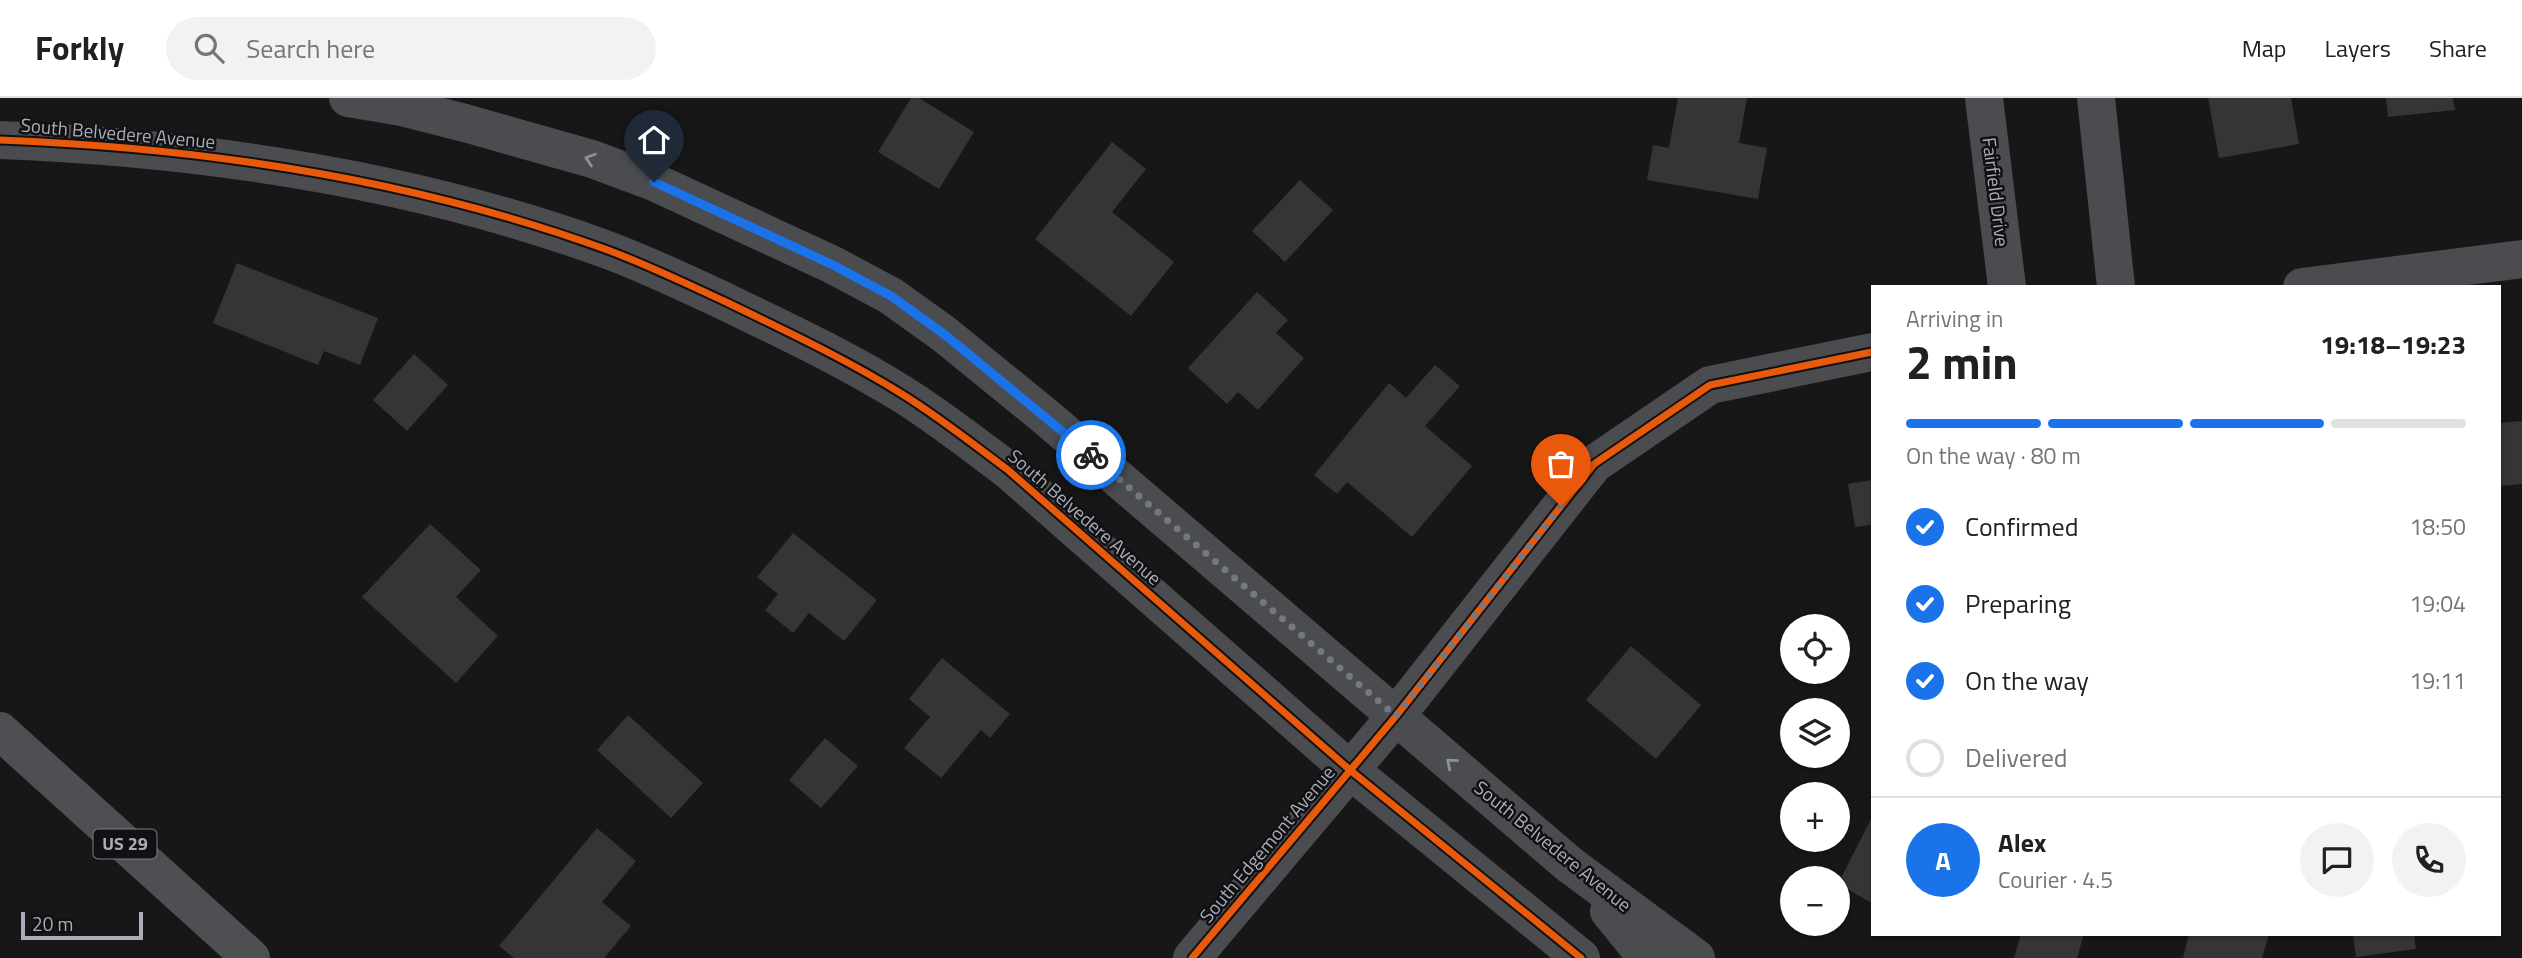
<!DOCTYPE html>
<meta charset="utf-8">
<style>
:root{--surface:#fff;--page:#f2f2f2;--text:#202124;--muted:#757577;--line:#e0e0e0;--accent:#1a73e8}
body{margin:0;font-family:"Titillium Web",sans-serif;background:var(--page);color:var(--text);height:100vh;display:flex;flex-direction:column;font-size:26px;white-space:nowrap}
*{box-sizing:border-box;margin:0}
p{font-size:23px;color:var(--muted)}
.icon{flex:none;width:38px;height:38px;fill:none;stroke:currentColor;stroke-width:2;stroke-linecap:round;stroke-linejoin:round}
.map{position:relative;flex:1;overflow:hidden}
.panel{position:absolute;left:1871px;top:187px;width:630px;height:651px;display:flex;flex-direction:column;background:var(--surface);border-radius:0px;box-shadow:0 2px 5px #0004}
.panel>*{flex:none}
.fabs{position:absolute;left:1780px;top:516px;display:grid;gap:14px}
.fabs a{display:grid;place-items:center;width:70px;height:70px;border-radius:50%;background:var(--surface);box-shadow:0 2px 5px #0004;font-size:35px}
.scale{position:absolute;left:21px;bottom:18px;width:122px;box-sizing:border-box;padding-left:7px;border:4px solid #a8adb8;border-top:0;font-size:19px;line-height:24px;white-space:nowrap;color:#a8adb8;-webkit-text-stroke:5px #111113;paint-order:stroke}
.pin{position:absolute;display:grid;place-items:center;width:60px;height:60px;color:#fff;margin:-72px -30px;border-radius:50% 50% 50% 0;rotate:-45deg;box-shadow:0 0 7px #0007}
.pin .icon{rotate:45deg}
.courier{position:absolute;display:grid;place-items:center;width:70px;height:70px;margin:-35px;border:5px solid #1a73e8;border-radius:50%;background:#fff;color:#222;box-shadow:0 2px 9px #0007}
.overview em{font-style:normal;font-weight:700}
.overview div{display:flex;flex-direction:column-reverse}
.overview{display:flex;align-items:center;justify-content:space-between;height:119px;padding:0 35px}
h1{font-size:46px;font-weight:700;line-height:52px}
.bar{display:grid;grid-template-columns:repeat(4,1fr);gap:10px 7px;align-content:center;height:84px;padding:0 35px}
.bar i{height:9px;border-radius:5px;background:var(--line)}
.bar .active{background:var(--accent)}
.bar p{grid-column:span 4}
.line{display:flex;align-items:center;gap:18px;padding:0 35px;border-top:2px solid var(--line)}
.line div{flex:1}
.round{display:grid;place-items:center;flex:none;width:74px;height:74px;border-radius:37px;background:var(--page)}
ol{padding:0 35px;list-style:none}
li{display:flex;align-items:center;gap:21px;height:77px}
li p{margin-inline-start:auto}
li .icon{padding:7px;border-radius:50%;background:var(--accent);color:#fff;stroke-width:4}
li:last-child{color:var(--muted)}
li i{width:38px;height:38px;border:4px solid var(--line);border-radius:50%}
header{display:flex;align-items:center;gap:42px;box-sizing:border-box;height:98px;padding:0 35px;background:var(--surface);border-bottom:2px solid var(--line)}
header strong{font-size:33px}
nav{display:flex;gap:38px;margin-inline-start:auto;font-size:24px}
.search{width:490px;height:63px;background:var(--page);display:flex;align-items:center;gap:18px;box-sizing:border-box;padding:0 24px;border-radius:38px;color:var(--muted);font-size:26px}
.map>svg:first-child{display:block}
</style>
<header>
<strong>Forkly</strong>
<div class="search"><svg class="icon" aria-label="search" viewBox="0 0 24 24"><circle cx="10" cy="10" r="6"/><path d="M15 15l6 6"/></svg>Search here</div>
<nav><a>Map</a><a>Layers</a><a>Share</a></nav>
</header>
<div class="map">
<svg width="2522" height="860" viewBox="0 0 2522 860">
<rect width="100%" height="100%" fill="#171717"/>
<!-- building -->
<path fill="#353536" d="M911,0H919L974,34L939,91L878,54Z
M1678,0H1747L1739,45L1767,50L1758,101L1647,82L1653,47L1669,50Z
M2208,0H2291L2299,46L2219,60Z
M2386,0H2453L2455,12L2388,19Z
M1112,44L1146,71L1112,114L1174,164L1131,218L1035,141Z
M1300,82L1333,112L1285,164L1252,133Z
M237,165L378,220L360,267L324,253L318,267L213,225Z
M1257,194L1288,222L1276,235L1304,260L1258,312L1238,294L1227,306L1188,270Z
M414,256L448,287L407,333L373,302Z
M1435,267L1460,288L1425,328L1472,368L1412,439L1347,384L1337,396L1314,377L1389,285L1406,300Z
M2522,323V386L2499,388V325Z
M1872,382V427L1855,429L1848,386Z
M430,426L481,472L456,499L498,538L456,585L362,499Z
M793,435L877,502L844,543L809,515L793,535L765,512L778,496L757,479Z
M1631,548L1701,607L1656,661L1586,602Z
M942,560L1010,616L990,640L981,632L941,680L904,650L930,619L909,601Z
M628,617L703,685L671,720L597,652Z
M825,640L858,668L821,710L789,682Z
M1872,719V805L1838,786Z
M597,730L636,763L602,804L631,828L604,860H514L499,848Z
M2021,836H2084L2077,860H2014Z
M2189,836H2269L2262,860H2183Z
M2353,836H2414L2416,851L2356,859Z"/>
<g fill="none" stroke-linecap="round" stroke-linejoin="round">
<!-- minor -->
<path stroke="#4b4c50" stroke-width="38" d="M348,0L402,9L465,25L592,61L654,84L833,167L891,198L944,236L1046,319L1570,767L1696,860
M1984,0L2007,189
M2096,0L2116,189
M0,42C205,50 412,81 605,151C646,166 685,185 724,203C784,232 846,261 902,296C939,319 973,346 1008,372L1350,672L1581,860
M2302,189L2522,161
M1609,813L1647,860
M1192,860L1396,618L1594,366L1710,287L1872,254"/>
<!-- primary -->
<path stroke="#4d4f52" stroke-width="38" d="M0,633L251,860"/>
<!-- cycleway casing -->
<g stroke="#111113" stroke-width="11">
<path id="cycleway" d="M0,42C205,50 412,81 605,151C646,166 685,185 724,203C784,232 846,261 902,296C939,319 973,346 1008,372L1350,672L1581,860
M1192,860L1396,618L1594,366L1710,287L1872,254"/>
</g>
<!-- cycleway -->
<use href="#cycleway" stroke="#e8590c" stroke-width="7"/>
</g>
<!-- one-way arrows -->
<defs><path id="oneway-chevron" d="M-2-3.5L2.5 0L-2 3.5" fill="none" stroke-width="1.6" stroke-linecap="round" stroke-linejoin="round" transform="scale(1.75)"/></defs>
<g stroke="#8c9099">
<use href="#oneway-chevron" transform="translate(590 61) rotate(-162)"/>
<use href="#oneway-chevron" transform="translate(1451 665) rotate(-139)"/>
</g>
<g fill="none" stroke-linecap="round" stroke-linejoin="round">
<!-- done -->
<path stroke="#757880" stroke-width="7" stroke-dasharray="0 12.6" d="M1091,357L1396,618L1561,408"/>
<!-- route -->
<path stroke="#1a73e8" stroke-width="9" d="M654,84L833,167L891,198L944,236L1091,357"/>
</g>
<g text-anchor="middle" stroke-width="5" stroke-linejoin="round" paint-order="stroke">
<!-- shield labels -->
<rect fill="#111113" stroke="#7b7e86" stroke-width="2" x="93.5" y="731.5" width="63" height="29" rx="5"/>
<g font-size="18" font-weight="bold" fill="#a8adb8">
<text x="125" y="752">US 29</text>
</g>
<!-- street labels -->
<g font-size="19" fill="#a8adb8" stroke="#111113">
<text transform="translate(118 35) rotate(5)" y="7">South Belvedere Avenue</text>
<text transform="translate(1996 94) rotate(83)" y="7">Fairfield Drive</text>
<text transform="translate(1085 419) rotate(41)" y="7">South Belvedere Avenue</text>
<text transform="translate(1267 746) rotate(-50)" y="7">South Edgemont Avenue</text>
<text transform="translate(1553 748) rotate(39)" y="7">South Belvedere Avenue</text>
</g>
</g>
</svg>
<div class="fabs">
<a><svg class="icon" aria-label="locate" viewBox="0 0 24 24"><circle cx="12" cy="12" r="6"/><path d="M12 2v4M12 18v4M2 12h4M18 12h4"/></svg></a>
<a><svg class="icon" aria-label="layers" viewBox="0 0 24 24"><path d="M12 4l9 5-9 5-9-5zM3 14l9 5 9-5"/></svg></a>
<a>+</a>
<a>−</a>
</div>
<div class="scale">20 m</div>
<div class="pin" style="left:1561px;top:408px;background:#ea580c"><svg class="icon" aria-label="bag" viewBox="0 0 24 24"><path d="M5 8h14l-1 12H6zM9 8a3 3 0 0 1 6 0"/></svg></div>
<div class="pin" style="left:654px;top:84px;background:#1f2937"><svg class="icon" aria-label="home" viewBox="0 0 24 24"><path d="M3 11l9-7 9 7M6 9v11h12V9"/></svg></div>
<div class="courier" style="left:1091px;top:357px"><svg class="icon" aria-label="bike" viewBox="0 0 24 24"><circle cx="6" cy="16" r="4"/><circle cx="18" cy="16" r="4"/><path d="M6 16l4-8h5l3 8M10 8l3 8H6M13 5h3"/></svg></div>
<section class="panel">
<div class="overview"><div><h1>2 min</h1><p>Arriving in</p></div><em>19:18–19:23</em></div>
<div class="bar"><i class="active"></i><i class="active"></i><i class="active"></i><i></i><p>On the way · 80 m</p></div>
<ol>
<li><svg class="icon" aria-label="check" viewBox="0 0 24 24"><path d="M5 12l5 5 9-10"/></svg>Confirmed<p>18:50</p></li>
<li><svg class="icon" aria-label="check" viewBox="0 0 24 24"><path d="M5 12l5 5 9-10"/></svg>Preparing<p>19:04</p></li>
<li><svg class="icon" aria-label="check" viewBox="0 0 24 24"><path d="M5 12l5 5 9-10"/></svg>On the way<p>19:11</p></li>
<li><i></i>Delivered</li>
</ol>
<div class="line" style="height:126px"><b class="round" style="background:var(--accent);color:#fff">A</b><div><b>Alex</b><p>Courier · 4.5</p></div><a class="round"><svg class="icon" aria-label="chat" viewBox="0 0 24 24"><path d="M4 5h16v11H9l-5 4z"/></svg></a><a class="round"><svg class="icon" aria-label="phone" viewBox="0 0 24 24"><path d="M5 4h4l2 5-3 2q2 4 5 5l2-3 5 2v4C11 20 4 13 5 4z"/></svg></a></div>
</section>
</div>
